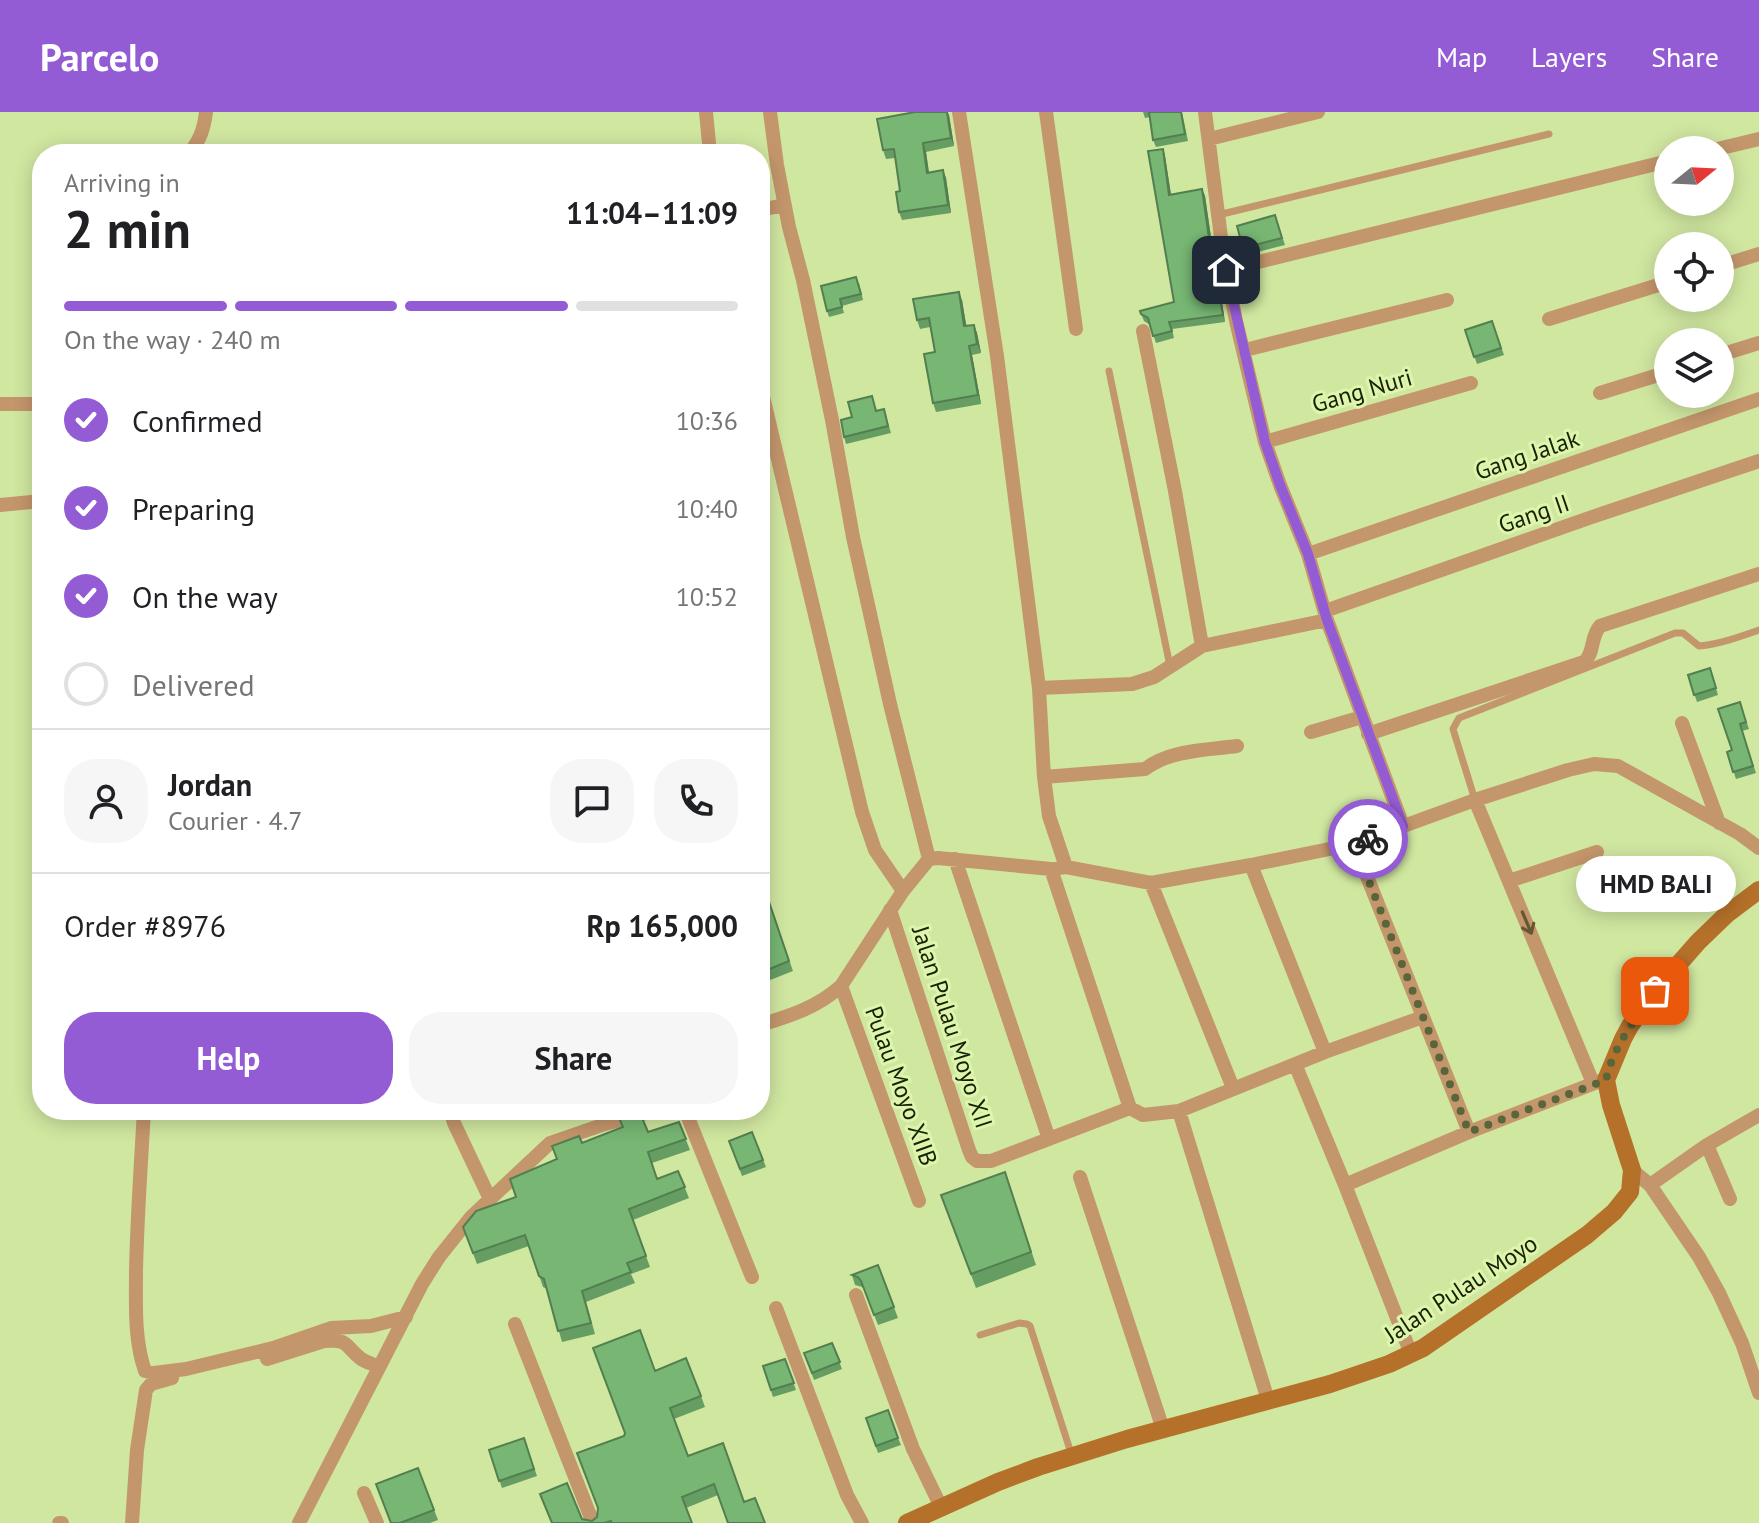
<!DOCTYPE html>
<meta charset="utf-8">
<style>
:root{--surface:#fff;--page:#f6f6f6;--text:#202124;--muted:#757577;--line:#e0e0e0;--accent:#945cd4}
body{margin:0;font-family:"PT Sans",sans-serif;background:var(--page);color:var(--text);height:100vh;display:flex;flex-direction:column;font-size:30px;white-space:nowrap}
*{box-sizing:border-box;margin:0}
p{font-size:26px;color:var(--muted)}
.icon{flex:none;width:44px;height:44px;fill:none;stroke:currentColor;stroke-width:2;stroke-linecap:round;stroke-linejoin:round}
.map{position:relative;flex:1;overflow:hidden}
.panel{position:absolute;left:32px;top:32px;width:738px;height:976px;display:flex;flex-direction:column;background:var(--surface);border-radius:32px;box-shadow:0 4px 20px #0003}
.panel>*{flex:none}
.needle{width:52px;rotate:72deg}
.tools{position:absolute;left:1654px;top:24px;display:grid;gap:16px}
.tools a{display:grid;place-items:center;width:80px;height:80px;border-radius:50%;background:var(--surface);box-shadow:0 4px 20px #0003;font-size:40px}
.pin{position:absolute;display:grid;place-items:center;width:68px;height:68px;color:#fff;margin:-34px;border-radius:16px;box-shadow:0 4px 12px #0006}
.courier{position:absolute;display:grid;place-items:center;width:80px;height:80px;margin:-40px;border:6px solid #945cd4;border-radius:50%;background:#fff;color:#222;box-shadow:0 2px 10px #0007}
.bubble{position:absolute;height:56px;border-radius:28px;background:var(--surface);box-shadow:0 4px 20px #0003;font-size:26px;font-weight:700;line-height:56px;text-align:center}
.overview em{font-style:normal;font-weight:700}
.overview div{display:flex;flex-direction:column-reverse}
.overview{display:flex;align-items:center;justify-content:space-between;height:136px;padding:0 32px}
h1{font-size:52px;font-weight:700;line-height:60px}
.bar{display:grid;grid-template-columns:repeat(4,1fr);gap:12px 8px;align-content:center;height:96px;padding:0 32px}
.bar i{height:10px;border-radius:6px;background:var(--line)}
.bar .selected{background:var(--accent)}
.bar p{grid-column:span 4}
.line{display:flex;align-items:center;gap:20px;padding:0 32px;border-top:2px solid var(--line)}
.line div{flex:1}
.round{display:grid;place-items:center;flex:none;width:84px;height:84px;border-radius:32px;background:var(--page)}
ol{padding:0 32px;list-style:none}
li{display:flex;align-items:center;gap:24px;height:88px}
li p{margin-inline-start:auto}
li .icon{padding:8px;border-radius:50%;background:var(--accent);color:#fff;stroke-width:4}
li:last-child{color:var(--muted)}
li i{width:44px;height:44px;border:4px solid var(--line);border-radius:50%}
.action{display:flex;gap:16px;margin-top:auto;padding:16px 32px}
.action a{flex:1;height:92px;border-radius:32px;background:var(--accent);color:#fff;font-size:32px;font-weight:700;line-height:92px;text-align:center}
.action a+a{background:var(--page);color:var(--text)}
header{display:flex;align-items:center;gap:48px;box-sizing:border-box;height:112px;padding:0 40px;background:var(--accent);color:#fff}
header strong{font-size:38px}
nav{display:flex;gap:44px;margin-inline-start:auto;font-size:28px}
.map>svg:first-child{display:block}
</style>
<header>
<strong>Parcelo</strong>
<nav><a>Map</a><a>Layers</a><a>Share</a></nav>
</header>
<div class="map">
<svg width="1759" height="1411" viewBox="0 0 1759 1411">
<rect width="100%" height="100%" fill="#d0e7a0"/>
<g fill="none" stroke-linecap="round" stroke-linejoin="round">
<!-- lane -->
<path stroke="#c4966c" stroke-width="7" d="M1218,103L1549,22
M1109,259L1170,554
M1475,688L1453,617L1459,606L1675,521H1683L1699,534C1720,532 1739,525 1759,518
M980,1223L1019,1211L1027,1212L1030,1214L1072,1344"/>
<!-- street -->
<path stroke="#c4966c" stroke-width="14" d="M706,0L710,42
M770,0L777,53L789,115L803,168L832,308L853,425L890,592L929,747
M959,0L997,244L1039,576L1044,665L1049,704L1066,755
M1046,0L1076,217
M1205,0L1223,141L1236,209L1265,330L1280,373L1308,442L1327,508L1403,714
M1209,27L1318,0
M1713,38L1759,27
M189,42C200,28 204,17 206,0
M760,98L784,93
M1720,154L1759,142
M1226,158L1668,49
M1549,207L1668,170
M1143,219L1175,379L1202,534
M1245,238L1447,188
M1720,243L1759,231
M760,272L862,700L875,738L903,779
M1600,281L1668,260
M0,292H42
M1265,330L1471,271
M0,393L42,389
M1308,442L1759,287
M1325,499L1592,405L1759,349
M1039,576L1132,572L1154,565L1202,534L1327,508
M1682,611L1719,711
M1311,620L1362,605
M1368,622L1584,550C1595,541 1590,525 1600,514L1759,462
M1044,665L1145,657C1170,638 1206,638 1237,634
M1475,688L1593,971
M1354,732L1469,1020
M955,747L1049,1027
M1251,753L1325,940
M1051,757L1130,996
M1509,769L1597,740
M1151,771L1233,976
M890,798L969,1038L972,1045L977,1049H991L1130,996L1143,1003L1179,999L1325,940L1423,905
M841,874L919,1089
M760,913C790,904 818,895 841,874L903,779L929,747L938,746L1051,757L1066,755L1151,771L1251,753L1354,732L1475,688L1568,658L1594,652L1618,654L1740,722L1759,736
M1295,952L1345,1073L1411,1242
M144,998C141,1052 137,1106 136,1160C136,1192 134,1228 145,1259L154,1261L186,1257L273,1236L331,1216L371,1214L406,1205
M450,998L454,1011L490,1087
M685,998L752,1165
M1179,999L1268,1288
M1707,1033L1730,1087
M1632,1058L1650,1073L1699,1145L1719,1181L1742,1231L1759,1281
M1080,1065L1163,1317
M1345,1073L1469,1020L1600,969
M1650,1073L1707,1033L1759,1003
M856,1183L913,1337L941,1395
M776,1196L847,1383L862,1411
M515,1212L593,1411
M267,1247L324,1229C349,1227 344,1233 360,1246C365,1250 373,1252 379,1255
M364,1381L377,1411
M59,1411H62
M132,1411L137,1338L146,1278L151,1272L172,1266
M299,1411L422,1172L439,1145L471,1105L550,1031L605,1012L657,998"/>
<!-- secondary -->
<path stroke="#b5712a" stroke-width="18" d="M907,1411L998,1370L1038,1355L1127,1327L1330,1272L1389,1252L1423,1236L1587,1123L1614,1100L1630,1080L1632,1058L1611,993L1606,968L1623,927L1630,914L1655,879L1698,830L1727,802L1759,778"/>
</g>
<!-- wall -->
<path fill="#669d63" d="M1143,0H1182L1188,29L1156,35L1153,28L1150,5L1145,6Z
M949,3L954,34L926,40L929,60L943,58L946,66L951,101L902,108L899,100L900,79L895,46L886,47L883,38Z
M1163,37L1165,44L1171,82L1202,77L1205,84L1213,139L1209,140L1219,173L1225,210L1172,217L1174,226L1156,231L1150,213L1144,209L1140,199L1174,190Z
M1275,103L1285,133L1246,143L1237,114Z
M859,171L863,188L842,194L844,201L829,205L827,199Z
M962,188L966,214L974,213L977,221L981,241L972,243L981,292L936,300L933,291L935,240L930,215L920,217L917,208Z
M1492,209L1504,243L1477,252L1465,218Z
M884,297L891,321L846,332L844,325L877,299Z
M1710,556L1718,583L1697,590L1688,563Z
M1740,590L1749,617L1742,619L1756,661L1736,667L1727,640L1732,638Z
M762,769L793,859L760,872V770Z
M679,1010L690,1038L652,1051L657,1067L678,1059L689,1086L633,1108L650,1155L631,1162L635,1171L586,1190L595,1222L562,1230L547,1177L543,1175L529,1134L477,1152L463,1115L516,1085L557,1047L582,1031L648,1020Z
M752,1020L766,1055L742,1064L729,1029Z
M1005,1060L1036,1153L976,1176L941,1083Z
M878,1153L898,1206L878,1213L865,1179L862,1175L855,1173L852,1163Z
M832,1231L842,1257L814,1268L804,1241Z
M785,1247L796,1278L773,1285L763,1254Z
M655,1259L701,1284L705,1295L674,1307L688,1344L744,1390L765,1411L718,1383L686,1396L692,1411H552L582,1407L592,1409L597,1405L624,1324Z
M866,1306L898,1326L901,1333L878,1341Z
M524,1326L537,1364L502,1376L489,1338Z
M418,1356L438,1408L430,1411H391Z"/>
<!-- shaded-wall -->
<path fill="#537f50" d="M947,0L949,3L954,34L951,26Z
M923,31L926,40L930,69L927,61Z
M1163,37L1165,44L1172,90L1169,83Z
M943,58L946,66L951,101L948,93Z
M1202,77L1205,84L1213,139L1210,133Z
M1207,134L1219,173L1225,210L1223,203Z
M959,180L962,188L968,223L964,214Z
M974,213L977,221L981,241L977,232Z
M969,234L972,243L981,292L978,283Z"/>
<!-- building -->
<path fill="#77b673" stroke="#537f50" stroke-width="2" d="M915,0H947L951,26L923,31L927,61L943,58L948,93L899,100L896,80L900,79L894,37L883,38L877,7Z
M1149,0H1181L1185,22L1153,28Z
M1163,37L1169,83L1202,77L1210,133L1207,134L1217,167L1223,203L1169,210L1172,219L1153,224L1148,206L1141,202L1140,199L1174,190L1148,39Z
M1275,103L1282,126L1243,136L1237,114Z
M856,165L861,182L840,187L842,195L827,199L821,174Z
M959,180L964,214L974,213L977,232L969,234L978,283L933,291L924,242L935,240L929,206L917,208L913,187Z
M1492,209L1501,236L1474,245L1465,218Z
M872,284L876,299L884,297L888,314L844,325L841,308L852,305L848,290Z
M1710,556L1716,576L1694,583L1688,563Z
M1740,590L1746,610L1740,612L1753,654L1733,660L1727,640L1732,638L1718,597Z
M762,769L789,849L760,861V770Z
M640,1001L648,1020L679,1010L686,1027L648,1040L657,1067L678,1059L685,1075L629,1097L646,1144L627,1151L631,1160L582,1179L591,1211L558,1219L544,1167L539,1164L525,1123L473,1141L463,1115L476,1099L516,1085L510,1067L557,1047L552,1034L579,1024L582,1031L623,1015L619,1006Z
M752,1020L763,1048L740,1057L729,1029Z
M1005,1060L1031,1140L971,1162L941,1083Z
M878,1153L894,1195L874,1203L861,1169L858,1165L852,1163Z
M640,1218L655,1259L686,1246L701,1284L670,1296L688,1344L723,1331L744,1390L755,1386L765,1411H728L714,1372L682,1385L692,1411H611V1409L604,1411H552L540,1382L567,1371L582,1407L592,1409L597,1405L598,1396L577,1341L624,1324L625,1321L593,1236Z
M832,1231L840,1250L812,1261L804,1241Z
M785,1247L794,1271L771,1278L763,1254Z
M888,1298L898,1326L876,1334L866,1306Z
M524,1326L534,1357L499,1369L489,1338Z
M418,1356L434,1398L400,1411H391L376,1372Z"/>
<!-- one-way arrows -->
<defs><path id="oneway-shaft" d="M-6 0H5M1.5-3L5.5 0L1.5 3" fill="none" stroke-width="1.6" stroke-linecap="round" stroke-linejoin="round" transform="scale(2)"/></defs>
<use stroke="#665633" href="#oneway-shaft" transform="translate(1527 811) rotate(67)"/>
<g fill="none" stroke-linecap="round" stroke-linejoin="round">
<!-- done -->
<path stroke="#59663b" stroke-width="8" stroke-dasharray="0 14.4" d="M1368,727L1354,732L1469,1020L1606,968C1612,937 1637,904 1655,879"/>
<!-- route -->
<path stroke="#945cd4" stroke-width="10" d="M1226,158L1265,330L1280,373L1308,442L1327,508L1403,714L1368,727"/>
</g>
<g text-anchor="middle" stroke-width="6" stroke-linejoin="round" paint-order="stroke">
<!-- street labels -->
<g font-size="24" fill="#192105" stroke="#ddf5ad">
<text transform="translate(1362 279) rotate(-16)" y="8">Gang Nuri</text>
<text transform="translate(1527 343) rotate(-19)" y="8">Gang Jalak</text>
<text transform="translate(1534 402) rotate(-19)" y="8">Gang II</text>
<text transform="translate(952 915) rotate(72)" y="8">Jalan Pulau Moyo XII</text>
<text transform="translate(901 974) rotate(70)" y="8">Pulau Moyo XIIB</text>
<text transform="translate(1461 1177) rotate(-33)" y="8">Jalan Pulau Moyo</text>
</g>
</g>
</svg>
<div class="tools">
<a><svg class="needle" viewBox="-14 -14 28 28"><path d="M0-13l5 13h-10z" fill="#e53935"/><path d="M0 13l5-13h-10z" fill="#757577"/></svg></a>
<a><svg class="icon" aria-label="locate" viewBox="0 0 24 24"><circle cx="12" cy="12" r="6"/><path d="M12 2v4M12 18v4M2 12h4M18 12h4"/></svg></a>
<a><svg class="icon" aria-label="layers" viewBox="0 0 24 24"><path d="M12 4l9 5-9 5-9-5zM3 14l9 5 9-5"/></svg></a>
</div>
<div class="pin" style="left:1655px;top:879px;background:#ea580c"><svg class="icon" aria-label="bag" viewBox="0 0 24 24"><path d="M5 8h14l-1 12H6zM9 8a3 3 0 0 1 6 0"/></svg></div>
<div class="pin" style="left:1226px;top:158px;background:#1f2937"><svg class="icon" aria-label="home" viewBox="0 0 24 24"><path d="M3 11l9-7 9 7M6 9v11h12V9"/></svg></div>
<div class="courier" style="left:1368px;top:727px"><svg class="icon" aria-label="bike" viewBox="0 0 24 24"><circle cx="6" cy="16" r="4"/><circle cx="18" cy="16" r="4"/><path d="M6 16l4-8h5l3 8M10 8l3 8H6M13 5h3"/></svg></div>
<div class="bubble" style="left:1576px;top:744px;width:160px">HMD BALI</div>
<section class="panel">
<div class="overview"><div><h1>2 min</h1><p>Arriving in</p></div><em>11:04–11:09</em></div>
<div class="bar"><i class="selected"></i><i class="selected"></i><i class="selected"></i><i></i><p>On the way · 240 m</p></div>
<ol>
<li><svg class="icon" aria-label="check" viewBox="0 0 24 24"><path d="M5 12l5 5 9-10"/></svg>Confirmed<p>10:36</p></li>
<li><svg class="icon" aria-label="check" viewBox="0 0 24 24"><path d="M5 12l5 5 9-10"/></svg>Preparing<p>10:40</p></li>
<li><svg class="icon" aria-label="check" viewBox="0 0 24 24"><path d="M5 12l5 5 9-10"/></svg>On the way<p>10:52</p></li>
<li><i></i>Delivered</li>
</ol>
<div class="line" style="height:144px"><a class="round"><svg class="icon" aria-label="person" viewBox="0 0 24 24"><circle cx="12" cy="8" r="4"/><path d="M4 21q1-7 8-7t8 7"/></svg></a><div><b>Jordan</b><p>Courier · 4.7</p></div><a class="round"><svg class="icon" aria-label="chat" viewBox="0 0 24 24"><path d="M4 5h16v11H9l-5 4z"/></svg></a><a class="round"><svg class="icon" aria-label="phone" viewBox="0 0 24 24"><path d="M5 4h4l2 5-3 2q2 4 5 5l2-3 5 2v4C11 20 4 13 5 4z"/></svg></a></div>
<div class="line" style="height:104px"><div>Order #8976</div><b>Rp 165,000</b></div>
<div class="action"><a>Help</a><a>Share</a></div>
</section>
</div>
